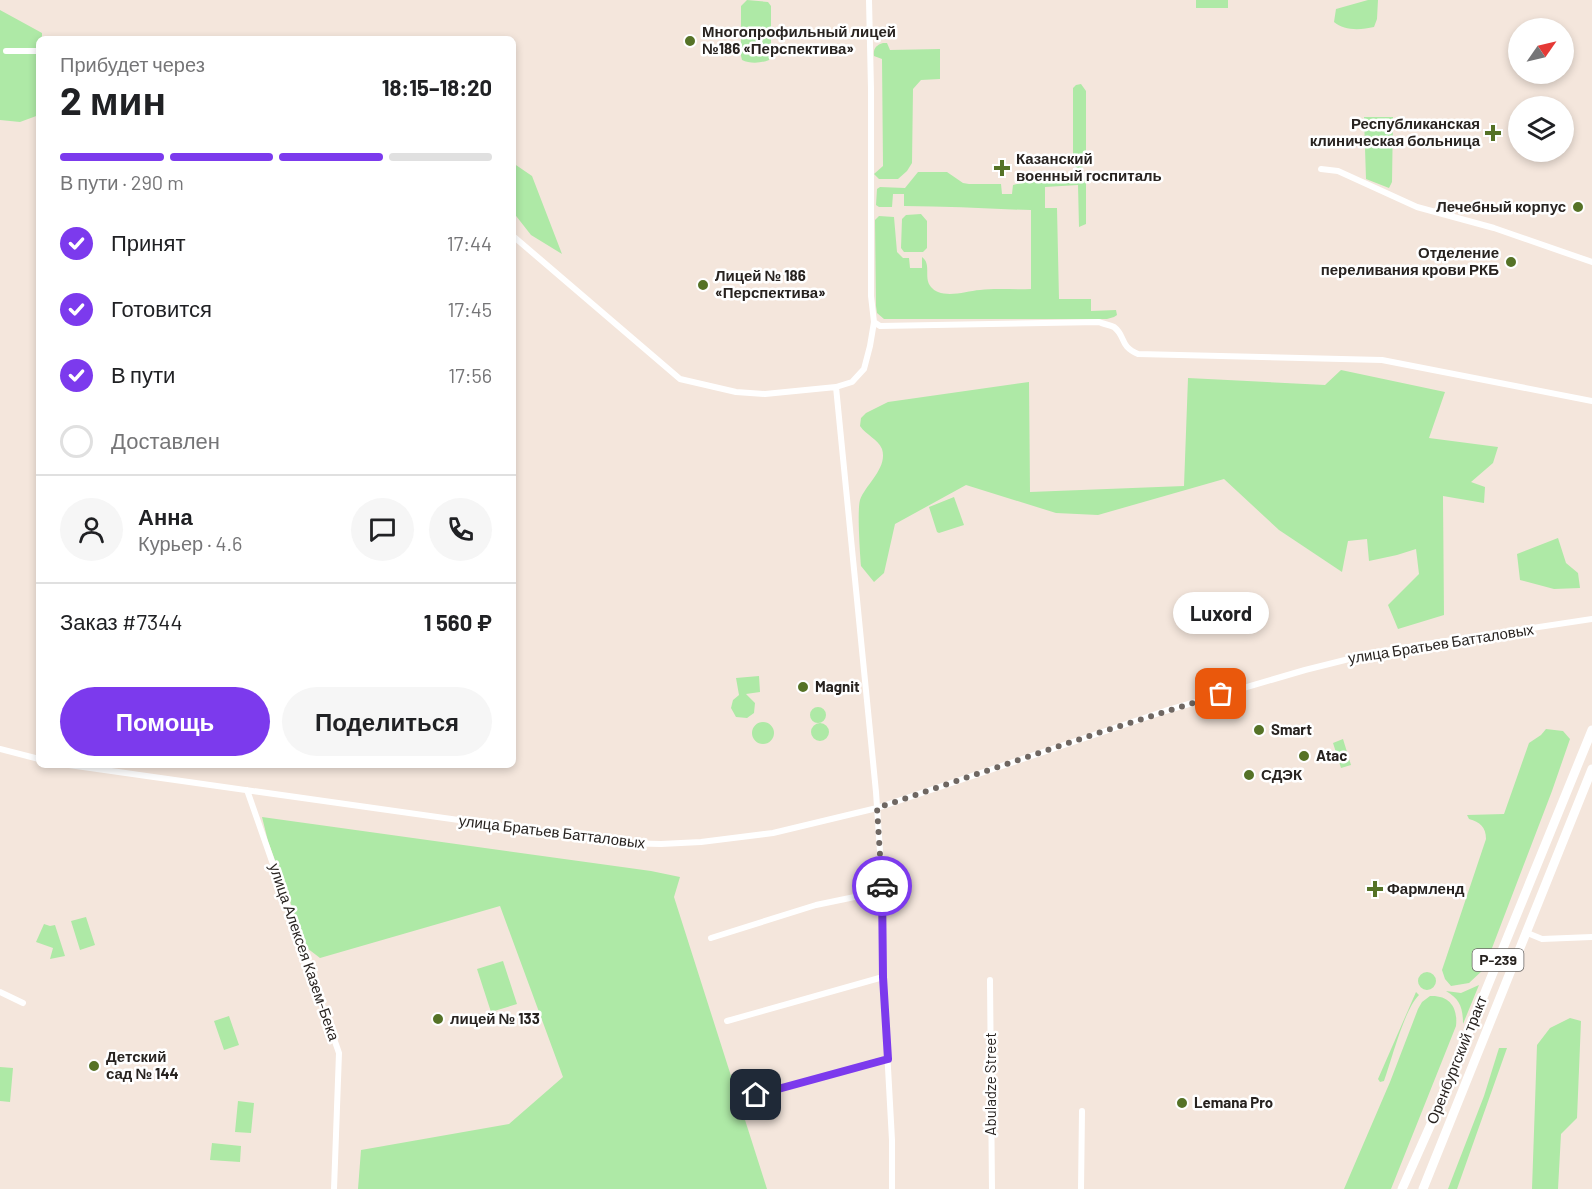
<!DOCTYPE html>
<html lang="ru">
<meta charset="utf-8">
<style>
:root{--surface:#fff;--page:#f6f6f6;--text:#202124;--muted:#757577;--line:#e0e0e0;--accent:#7c3aed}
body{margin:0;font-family:Barlow,sans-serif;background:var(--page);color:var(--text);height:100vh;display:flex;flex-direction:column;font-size:22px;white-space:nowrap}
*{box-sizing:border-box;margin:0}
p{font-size:20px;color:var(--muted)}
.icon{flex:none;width:33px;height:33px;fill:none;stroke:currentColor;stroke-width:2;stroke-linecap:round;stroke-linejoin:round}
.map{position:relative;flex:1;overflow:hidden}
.side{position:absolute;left:36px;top:36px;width:480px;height:732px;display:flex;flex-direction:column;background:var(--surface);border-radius:9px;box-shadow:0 3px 9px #0003}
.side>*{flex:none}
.needle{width:39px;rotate:56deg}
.tools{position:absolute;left:1508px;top:18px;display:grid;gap:12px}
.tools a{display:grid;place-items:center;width:66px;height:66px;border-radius:50%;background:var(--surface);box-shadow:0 3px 9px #0003;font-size:30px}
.pin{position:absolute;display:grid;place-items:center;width:51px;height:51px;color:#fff;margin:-26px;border-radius:12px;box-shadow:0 3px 9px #0006}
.courier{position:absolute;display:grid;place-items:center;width:60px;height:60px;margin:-30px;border:4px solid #7c3aed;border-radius:50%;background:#fff;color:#222;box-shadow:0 2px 8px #0007}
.bubble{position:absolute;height:42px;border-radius:21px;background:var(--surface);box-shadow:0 3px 9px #0003;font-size:20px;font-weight:700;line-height:42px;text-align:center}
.headline em{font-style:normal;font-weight:700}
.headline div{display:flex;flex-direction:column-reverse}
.headline{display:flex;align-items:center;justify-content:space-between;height:102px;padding:0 24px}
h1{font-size:39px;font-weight:700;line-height:45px}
.bar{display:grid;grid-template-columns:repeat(4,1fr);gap:9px 6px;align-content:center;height:72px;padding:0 24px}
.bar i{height:8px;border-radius:4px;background:var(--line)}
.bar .on{background:var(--accent)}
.bar p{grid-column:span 4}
.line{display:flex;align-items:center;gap:15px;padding:0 24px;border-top:2px solid var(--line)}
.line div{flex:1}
.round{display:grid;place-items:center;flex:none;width:63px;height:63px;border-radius:32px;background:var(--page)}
ol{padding:0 24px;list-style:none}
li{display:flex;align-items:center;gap:18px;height:66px}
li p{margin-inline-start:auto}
li .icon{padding:6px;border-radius:50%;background:var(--accent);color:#fff;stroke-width:4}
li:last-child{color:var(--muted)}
li i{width:33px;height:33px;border:3px solid var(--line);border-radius:50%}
.cta{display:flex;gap:12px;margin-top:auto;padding:12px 24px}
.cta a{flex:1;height:69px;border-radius:36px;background:var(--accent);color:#fff;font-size:24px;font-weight:700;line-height:69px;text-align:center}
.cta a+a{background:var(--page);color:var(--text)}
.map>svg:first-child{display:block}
</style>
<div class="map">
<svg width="1592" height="1189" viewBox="0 0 1592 1189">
<rect width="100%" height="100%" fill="#f4e6dc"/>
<!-- green -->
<path fill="#aee9a6" d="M747,0L768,2L771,6V55L769,60C762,63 750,64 742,60L741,56V6Z
M1196,0H1228V8H1196Z
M1368,0H1378L1377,19L1374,27C1361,30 1344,31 1334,22L1336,9Z
M0,10L42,33V39H39V115L20,122L0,120Z
M883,43H887L890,50L940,49V79L921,80L913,89L912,163L907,171L898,179H879L874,174L883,166L882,59L874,56C873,49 876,45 883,43Z
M1081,84L1086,91V163L1081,168H1077L1073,164V88L1076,85Z
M1364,117H1393L1392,182L1389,188L1366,179Z
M513,163L532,176L562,254L531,235L513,212Z
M918,172H947L963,183L969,184H1001L1002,194H1012L1013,185L1045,177L1084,178L1086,182V224L1079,227L1078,185L1045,187V208H1057L1059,299H1091V311L1116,310L1117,315L1114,317L1107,319H884L877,313L876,306L875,220L879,216L894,217L897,252L903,258H909L910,268H922V257C932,264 923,278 931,287C933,289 935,291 938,292C951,297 967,291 980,290C997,288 1015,290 1031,289V210C989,209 947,206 904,206V194H893L892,207H879L876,205L877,189L880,187L905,188Z
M921,214L927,221V248L923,252H904L901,248L902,219L906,215Z
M1341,370L1445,392L1429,438L1498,447L1493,463L1471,482L1485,487L1484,503L1443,496L1444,615L1398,629L1388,605L1419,574L1416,549L1397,555L1369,561L1367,539L1348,541L1342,572L1279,530L1224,479L1098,515L1056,513L966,485L895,524L884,573L874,582L861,566C860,553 857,511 860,500C866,484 888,468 882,449C878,439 866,435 860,426L861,418L866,413L888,402L1029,382L1030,492L1184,486L1188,378L1325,385Z
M954,497L964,525L939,533L937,532L929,507Z
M1558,538L1566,563L1578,573L1580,588L1554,589L1520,580L1517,554Z
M759,676L760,692L746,694L755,703L754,713L747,718L736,717L731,708L733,700L739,695L736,678Z
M810 715a8 8 0 1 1 16 0a8 8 0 1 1-16 0Z
M752 733a11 11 0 1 1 22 0a11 11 0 1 1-22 0Z
M811 732a9 9 0 1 1 18 0a9 9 0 1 1-18 0Z
M1546,729L1563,731L1570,739L1552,791L1484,969L1469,983L1451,986L1445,979L1442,970L1486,839C1486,827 1480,822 1469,819L1467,815L1504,814L1529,743L1541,735Z
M1343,739L1351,765L1341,768L1333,743Z
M262,817L651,871L680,877L674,897L767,1189H358L361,1150L509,1124L563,1077L500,906L320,958L307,948L268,841Z
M86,917L95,945L80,950L71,921Z
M44,924L50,926L55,925L65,956L50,959L53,948L36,942Z
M503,961L517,1004L491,1012L477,969Z
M1418 981a9 9 0 1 1 18 0a9 9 0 1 1-18 0Z
M1479,985L1463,1024C1463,1008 1460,999 1446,991L1461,993Z
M1416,992L1419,995C1404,1010 1392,1059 1384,1081L1380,1082L1378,1079Z
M1430,996C1450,995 1458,1008 1456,1026L1391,1189H1344L1390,1082L1418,1009L1422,1002Z
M229,1016L239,1045L224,1050L214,1021Z
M1570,1018L1581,1021L1577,1118L1561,1134L1558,1189H1532L1537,1045L1550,1028Z
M1499,1048H1507L1457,1189H1448L1484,1096Z
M0,1067L13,1068L10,1102L0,1101Z
M238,1101L254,1103L251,1133L235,1132Z
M212,1143L241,1146L240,1162L210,1160Z"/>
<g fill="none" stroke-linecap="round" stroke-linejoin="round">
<!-- street -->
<path stroke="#fff" stroke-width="6" d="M6,51H39
M1321,169L1338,171L1417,207L1494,228L1592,262
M513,236L680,379L736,392L765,394L836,387L852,382L864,369L870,346L874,322L871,296V89L869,0
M874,322L880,326L1099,322C1103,324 1110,325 1114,327C1126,336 1119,346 1138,354L1382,360L1592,401
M836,387L876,792L883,895V977L892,1140V1189
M0,749L39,759
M69,765L621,843L661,844L701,842L773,833L877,808L1165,711L1305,670L1373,653L1433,643L1592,619
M247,790L339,1053L334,1189
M1525,932L1542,939L1592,937
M711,938L816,905L874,893L883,895
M990,980L992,1189
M0,992L23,1003
M727,1021L883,977
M756,1095L888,1059
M1081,1189L1082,1111"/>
<!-- primary -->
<path stroke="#fff" stroke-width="9" d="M1402,1189L1435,1115L1592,730
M1423,1189L1592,769"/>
</g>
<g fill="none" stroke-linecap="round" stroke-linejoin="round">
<!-- done -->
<path stroke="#6f6762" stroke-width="6" stroke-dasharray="0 10.8" d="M882,886L877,808L1095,734L1221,694"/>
<!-- route -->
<path stroke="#7c3aed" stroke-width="8" d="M756,1095L888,1059L883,977L882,886"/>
</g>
<!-- markers -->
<g fill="#557226" stroke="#fff" stroke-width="2">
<circle cx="690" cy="41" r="6"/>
<path d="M1490 124h6v6h6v6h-6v6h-6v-6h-6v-6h6z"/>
<path d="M999 159h6v6h6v6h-6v6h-6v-6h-6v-6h6z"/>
<circle cx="1578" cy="207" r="6"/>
<circle cx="1511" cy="262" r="6"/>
<circle cx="703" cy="285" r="6"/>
<circle cx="803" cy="687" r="6"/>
<circle cx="1259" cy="730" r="6"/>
<circle cx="1304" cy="756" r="6"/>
<circle cx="1249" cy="775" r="6"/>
<path d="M1372 880h6v6h6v6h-6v6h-6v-6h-6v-6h6z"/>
<circle cx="438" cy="1019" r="6"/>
<circle cx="94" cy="1066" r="6"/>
<circle cx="1182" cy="1103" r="6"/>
</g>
<g text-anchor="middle" stroke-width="5" stroke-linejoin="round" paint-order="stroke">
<!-- shield labels -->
<rect fill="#fff" stroke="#686563" stroke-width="1.5" x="1472.5" y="949" width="51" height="22" rx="4.5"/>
<g font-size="14" font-weight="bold" fill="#282320">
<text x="1498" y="965">Р-239</text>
</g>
<!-- poi labels -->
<g font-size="15" font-weight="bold" fill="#282320" stroke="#fff" text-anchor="start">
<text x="702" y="37">Многопрофильный лицей<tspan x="702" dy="17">№186 «Перспектива»</tspan></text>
<text x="1480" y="129" text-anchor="end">Республиканская<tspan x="1480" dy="17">клиническая больница</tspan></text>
<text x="1016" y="164">Казанский<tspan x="1016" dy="17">военный госпиталь</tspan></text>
<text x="1566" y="212" text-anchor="end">Лечебный корпус</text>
<text x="1499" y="258" text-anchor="end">Отделение<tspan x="1499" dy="17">переливания крови РКБ</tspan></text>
<text x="715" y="281">Лицей № 186<tspan x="715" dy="17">«Перспектива»</tspan></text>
<text x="815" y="692">Magnit</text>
<text x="1271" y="735">Smart</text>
<text x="1316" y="761">Atac</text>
<text x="1261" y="780">СДЭК</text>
<text x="1387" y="894">Фармленд</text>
<text x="450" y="1024">лицей № 133</text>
<text x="106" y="1062">Детский<tspan x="106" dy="17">сад № 144</tspan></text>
<text x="1194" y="1108">Lemana Pro</text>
</g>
<!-- street labels -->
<g font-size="15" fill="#282320" stroke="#fff">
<text transform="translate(1441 644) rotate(-9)" y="5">улица Братьев Батталовых</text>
<text transform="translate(552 832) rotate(7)" y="5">улица Братьев Батталовых</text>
<text transform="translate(304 952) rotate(71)" y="5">улица Алексея Казем-Бека</text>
<text transform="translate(1457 1060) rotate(-68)" y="5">Оренбургский тракт</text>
<text transform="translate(991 1084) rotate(-90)" y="5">Abuladze Street</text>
</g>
</g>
</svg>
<div class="tools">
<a><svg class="needle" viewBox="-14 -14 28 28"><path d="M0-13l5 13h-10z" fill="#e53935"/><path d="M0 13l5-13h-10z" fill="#757577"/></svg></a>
<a><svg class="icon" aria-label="layers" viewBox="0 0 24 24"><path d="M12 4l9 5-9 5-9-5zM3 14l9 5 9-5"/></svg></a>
</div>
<div class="pin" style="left:1221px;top:694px;background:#ea580c"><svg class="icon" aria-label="bag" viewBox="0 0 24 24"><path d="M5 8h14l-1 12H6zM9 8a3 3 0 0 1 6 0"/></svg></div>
<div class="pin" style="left:756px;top:1095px;background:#1f2937"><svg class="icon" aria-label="home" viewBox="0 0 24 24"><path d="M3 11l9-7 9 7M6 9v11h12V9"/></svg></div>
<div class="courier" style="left:882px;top:886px"><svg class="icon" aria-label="car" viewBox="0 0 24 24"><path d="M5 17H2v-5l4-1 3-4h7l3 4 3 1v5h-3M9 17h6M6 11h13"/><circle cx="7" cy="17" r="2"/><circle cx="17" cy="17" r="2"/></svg></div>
<div class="bubble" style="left:1173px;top:592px;width:96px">Luxord</div>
<section class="side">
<div class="headline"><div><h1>2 мин</h1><p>Прибудет через</p></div><em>18:15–18:20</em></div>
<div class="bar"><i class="on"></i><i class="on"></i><i class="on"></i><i></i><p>В пути · 290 m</p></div>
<ol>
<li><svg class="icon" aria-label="check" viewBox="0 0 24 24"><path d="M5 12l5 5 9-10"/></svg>Принят<p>17:44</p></li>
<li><svg class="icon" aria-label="check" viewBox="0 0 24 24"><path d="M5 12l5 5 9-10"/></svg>Готовится<p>17:45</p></li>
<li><svg class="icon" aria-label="check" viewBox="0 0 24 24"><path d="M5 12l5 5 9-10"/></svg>В пути<p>17:56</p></li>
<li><i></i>Доставлен</li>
</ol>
<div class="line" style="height:108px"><a class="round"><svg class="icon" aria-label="person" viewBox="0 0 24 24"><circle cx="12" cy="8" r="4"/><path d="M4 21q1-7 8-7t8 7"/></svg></a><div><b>Анна</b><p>Курьер · 4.6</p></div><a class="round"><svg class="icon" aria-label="chat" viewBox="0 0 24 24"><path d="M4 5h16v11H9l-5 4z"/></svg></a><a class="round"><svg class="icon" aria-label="phone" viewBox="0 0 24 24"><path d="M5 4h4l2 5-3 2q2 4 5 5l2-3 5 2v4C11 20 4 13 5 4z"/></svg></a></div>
<div class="line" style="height:78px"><div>Заказ #7344</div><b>1 560 ₽</b></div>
<div class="cta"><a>Помощь</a><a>Поделиться</a></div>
</section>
</div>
